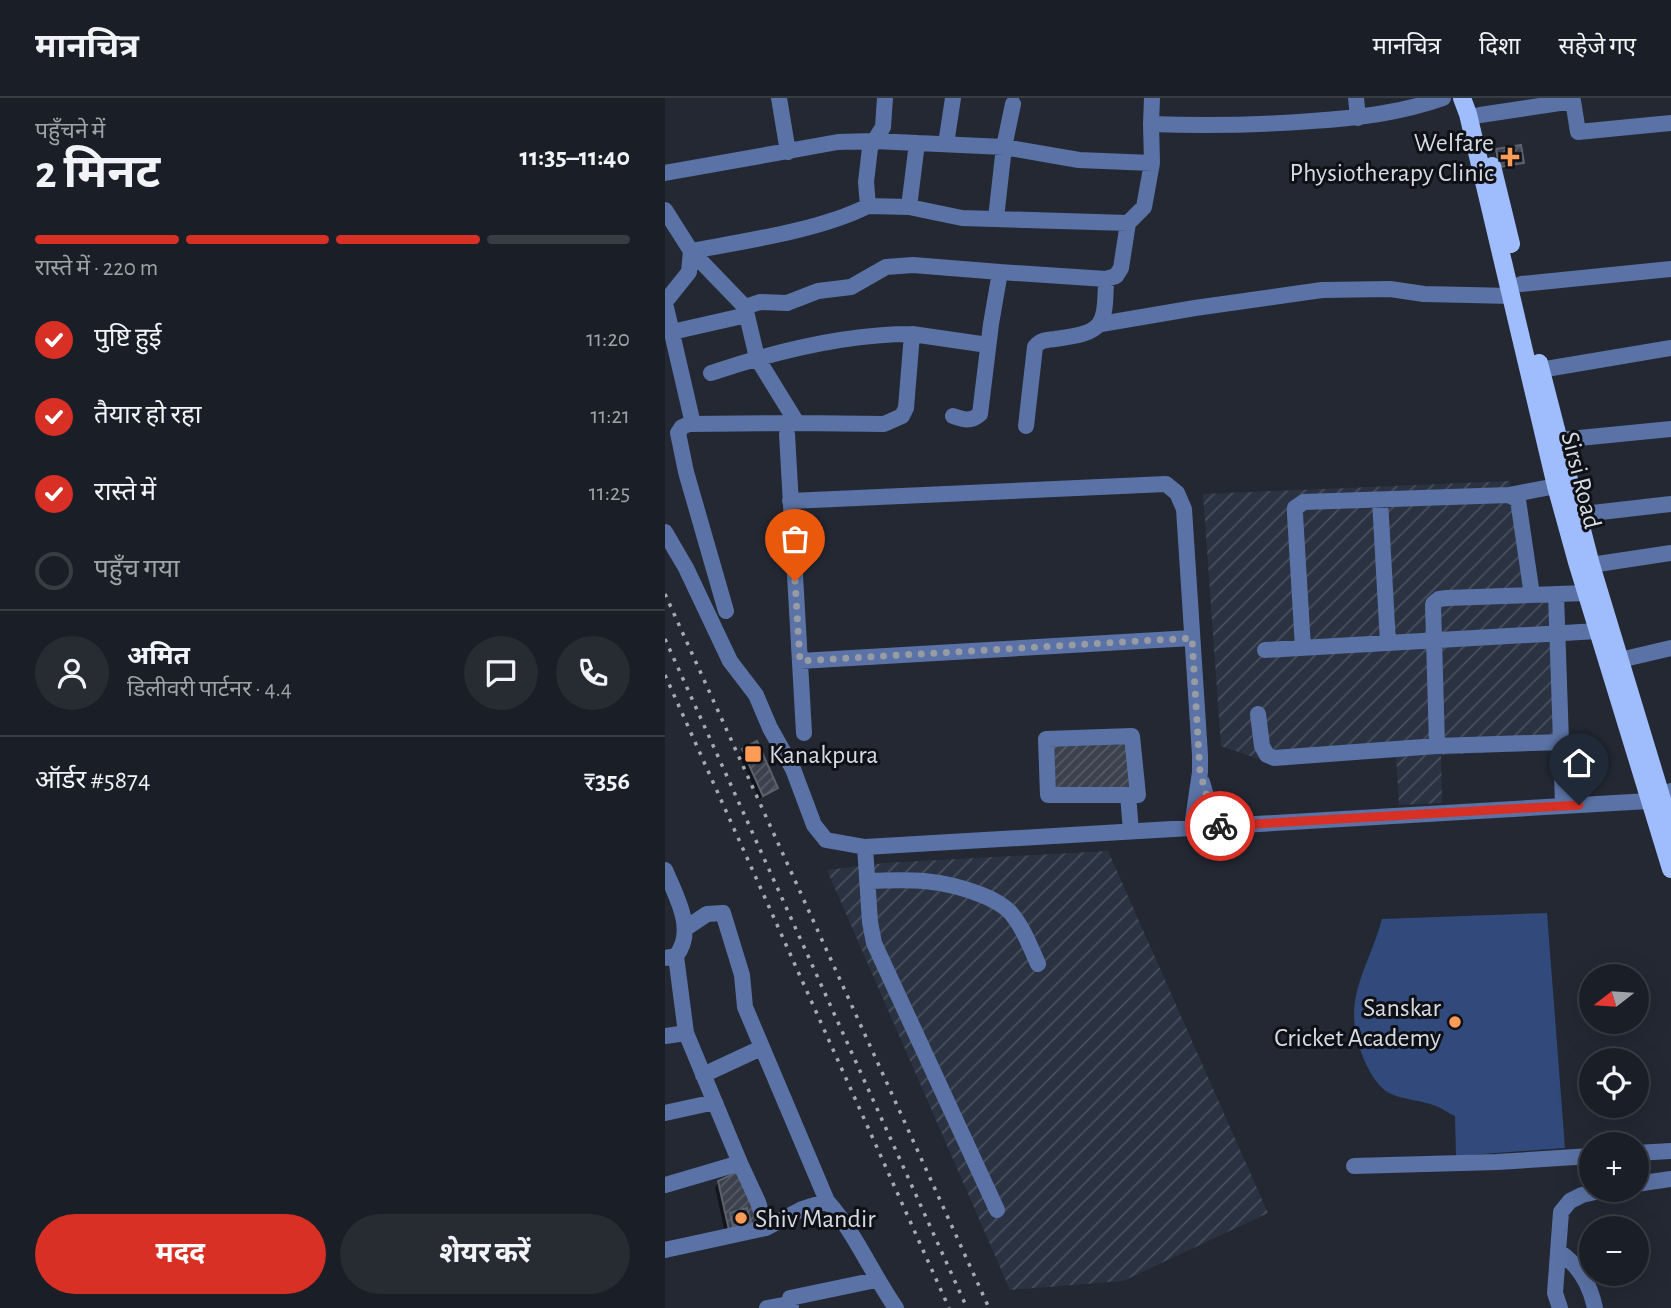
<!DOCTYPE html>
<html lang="hi">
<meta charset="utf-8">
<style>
:root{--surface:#1a1e26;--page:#272b32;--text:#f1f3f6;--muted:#9fa2a7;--line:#383c43;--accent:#d93025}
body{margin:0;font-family:"Alegreya Sans","Noto Sans Devanagari",sans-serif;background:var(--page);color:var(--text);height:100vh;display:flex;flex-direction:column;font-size:26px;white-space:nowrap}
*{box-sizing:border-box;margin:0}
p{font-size:23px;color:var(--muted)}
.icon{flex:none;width:38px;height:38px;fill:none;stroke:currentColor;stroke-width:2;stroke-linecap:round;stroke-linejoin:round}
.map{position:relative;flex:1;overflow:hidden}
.side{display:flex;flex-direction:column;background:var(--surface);width:665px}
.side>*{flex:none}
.needle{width:46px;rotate:253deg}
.fabs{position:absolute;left:914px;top:866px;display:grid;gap:14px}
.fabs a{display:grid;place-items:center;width:70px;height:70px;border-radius:50%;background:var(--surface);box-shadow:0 7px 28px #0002,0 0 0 2px var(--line);font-size:35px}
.pin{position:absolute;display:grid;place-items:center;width:60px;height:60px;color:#fff;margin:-72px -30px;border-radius:50% 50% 50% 0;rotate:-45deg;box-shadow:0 0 7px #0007}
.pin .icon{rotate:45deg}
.courier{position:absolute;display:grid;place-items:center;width:70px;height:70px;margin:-35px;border:5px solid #d93025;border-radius:50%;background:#fff;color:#222;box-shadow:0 2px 9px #0007}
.head em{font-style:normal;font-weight:700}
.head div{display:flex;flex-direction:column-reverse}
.head{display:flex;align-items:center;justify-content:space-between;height:119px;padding:0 35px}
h1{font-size:46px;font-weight:700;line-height:52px}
.bar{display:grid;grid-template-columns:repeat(4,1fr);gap:10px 7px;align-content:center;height:84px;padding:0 35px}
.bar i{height:9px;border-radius:5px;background:var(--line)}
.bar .current{background:var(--accent)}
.bar p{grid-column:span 4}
.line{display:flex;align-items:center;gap:18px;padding:0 35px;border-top:2px solid var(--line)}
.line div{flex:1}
.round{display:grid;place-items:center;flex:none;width:74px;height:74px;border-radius:37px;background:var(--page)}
ol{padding:0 35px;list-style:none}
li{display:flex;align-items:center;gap:21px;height:77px}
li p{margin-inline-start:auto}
li .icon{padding:7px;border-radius:50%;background:var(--accent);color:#fff;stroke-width:4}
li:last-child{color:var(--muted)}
li i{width:38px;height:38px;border:4px solid var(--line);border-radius:50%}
.button{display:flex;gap:14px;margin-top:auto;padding:14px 35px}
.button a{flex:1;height:80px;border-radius:42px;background:var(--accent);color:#fff;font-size:28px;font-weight:700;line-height:80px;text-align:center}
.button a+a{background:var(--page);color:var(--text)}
header{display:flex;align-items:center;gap:42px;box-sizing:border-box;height:98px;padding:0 35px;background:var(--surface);border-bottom:2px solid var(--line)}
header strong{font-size:33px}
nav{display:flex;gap:38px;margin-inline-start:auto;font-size:24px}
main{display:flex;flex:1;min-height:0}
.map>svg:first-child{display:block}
</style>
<header>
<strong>मानचित्र</strong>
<nav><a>मानचित्र</a><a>दिशा</a><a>सहेजे गए</a></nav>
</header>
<main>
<section class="side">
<div class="head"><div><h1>2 मिनट</h1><p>पहुँचने में</p></div><em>11:35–11:40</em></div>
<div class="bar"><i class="current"></i><i class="current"></i><i class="current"></i><i></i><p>रास्ते में · 220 m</p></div>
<ol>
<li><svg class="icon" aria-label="check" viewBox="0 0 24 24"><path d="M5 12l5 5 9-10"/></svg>पुष्टि हुई<p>11:20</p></li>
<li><svg class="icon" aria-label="check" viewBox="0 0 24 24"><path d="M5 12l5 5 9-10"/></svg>तैयार हो रहा<p>11:21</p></li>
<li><svg class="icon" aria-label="check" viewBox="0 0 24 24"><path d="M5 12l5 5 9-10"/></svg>रास्ते में<p>11:25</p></li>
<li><i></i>पहुँच गया</li>
</ol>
<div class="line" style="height:126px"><a class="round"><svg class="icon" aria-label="person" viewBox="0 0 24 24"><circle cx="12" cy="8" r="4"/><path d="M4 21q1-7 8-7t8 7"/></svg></a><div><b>अमित</b><p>डिलीवरी पार्टनर · 4.4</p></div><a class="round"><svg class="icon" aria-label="chat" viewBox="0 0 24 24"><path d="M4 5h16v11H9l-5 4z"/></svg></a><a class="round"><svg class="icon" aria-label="phone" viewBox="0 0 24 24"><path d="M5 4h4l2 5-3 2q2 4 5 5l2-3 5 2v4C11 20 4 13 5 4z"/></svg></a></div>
<div class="line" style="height:91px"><div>ऑर्डर #5874</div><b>₹356</b></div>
<div class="button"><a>मदद</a><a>शेयर करें</a></div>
</section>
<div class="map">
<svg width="1006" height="1210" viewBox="0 0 1006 1210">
<defs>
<pattern id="industrial-furrows" width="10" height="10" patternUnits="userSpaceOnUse" patternTransform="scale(1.75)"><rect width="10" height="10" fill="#2b3343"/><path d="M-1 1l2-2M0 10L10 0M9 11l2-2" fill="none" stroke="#49505e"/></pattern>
<pattern id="building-hatch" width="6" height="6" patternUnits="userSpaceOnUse" patternTransform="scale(1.75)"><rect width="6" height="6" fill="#3b414d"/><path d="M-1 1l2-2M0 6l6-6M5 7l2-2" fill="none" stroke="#575c66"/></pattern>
</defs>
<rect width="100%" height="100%" fill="#232833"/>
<!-- industrial -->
<path fill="url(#industrial-furrows)" d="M844,383L862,490H892L896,651L776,657L777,705L734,707L731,657L605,665L556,648L538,396Z
M443,753L603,1115L458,1183L345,1192L162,772L220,765Z"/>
<!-- grass -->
<path fill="#32497c" d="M882,815L900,1050L791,1058L790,1018C783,1015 777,1010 771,1008C756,1002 738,1002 724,995C713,989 706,976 701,966C673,904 701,878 717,821Z"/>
<!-- shadow -->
<path fill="#0007" d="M832,53L857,64L854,67L832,70L830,55Z
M78,652L110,690L94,701L74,657Z
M54,1084L78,1129L60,1135L50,1089Z"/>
<!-- building -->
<path fill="url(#building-hatch)" stroke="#5b616e" stroke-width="2" d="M856,47L859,65L834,69L831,51Z
M382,642H464L466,691L386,694Z
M92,643L113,690L98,698L77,651Z
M70,1075L73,1076L94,1124L64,1132L53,1083Z
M82,1110L86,1124L68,1128L65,1115Z"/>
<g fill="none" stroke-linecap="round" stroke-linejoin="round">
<!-- minor -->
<path stroke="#5a72a5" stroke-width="16" d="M114,0L123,54
M691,0L693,20
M815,17L908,3L913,34L1006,25
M486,26L487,0
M281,46L288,0
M0,75L173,44L209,43L339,49L414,62L487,65
M203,108L244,109L297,120L463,125
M244,109L252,45
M0,112L26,153L80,209
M331,120L339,49L348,6
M856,186L1006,171
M0,204L24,174L26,153C80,143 156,132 203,108L201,84L205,50L218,29L220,0
M0,205L28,326
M436,226L530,210L657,192L725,191L759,196L847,198
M7,234L82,217
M323,247L247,236L241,310L237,318L219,326L132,325L92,260L80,209L95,204L122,205L153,193L186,189L221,169L248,167L335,174
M875,272L1006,250
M46,275C111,253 179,236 247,236
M288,318C299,322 306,324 315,316L326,226L335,174L441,181L451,178L456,170L463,125L479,109L487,65L486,26C540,28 593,27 647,23C692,20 736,15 778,0
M361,328L370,249C375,242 381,242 390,241C439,234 440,230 441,181
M122,336L139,635
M894,342L1006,331
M844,397L891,388
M715,402L723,545
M125,403L501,386L512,395L519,411L535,657V674L527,729
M901,418L1006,406
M0,434L21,470L65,563L91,597L105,630L128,671L149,727L161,742L200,749L984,703L1006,693
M926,467L1006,455
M891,496L896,644
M61,513L21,374L13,335L17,329L24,326L132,325
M638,550L630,416V410L639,404L844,397L853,402L867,497
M600,552L933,533
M955,562L1006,550
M135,563L527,540
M593,616L597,648L602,657L609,660L772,648L896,644L898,707
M772,648L768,506L774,501L782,500L921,495
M537,684L550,728
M463,697H473L467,638L381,641L383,697H463L466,733
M200,749L205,824L209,845L332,1112
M0,772C12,800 31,833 11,858L0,860
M204,783C246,781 277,781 317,797C327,801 337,806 345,814C358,829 365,848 373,866
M21,830L42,816L58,815L77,877L80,909L162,1103
M11,858L21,935
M0,938L21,935L75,1065
M38,977L96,950
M0,1015L50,1004
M971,1055L1006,1053
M689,1068L832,1064L926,1058
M971,1086L1006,1081
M0,1087L75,1065L93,1104L101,1130
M0,1152L101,1130L137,1111L162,1103C190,1134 207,1176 231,1210
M893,1153C913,1166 925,1186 930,1210
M102,1210L124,1206
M126,1210L125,1200L211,1182
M895,1210L890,1195L896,1114L905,1103L917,1097L939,1092"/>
<!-- major -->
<path stroke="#9fbdfc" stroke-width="18" d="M797,0L803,16L891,388L912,464L1006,771
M827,68L846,146
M874,265L926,467L1006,731"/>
<!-- rail -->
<path stroke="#a6aab2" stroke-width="3.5" stroke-dasharray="3.5 7" stroke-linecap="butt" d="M0,496L324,1210
M0,541L302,1210
M0,577L284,1210"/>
</g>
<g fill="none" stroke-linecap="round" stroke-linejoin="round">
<!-- done -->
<path stroke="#979ca4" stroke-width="7" stroke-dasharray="0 12.6" d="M130,483L135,563L527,540L535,674L550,728H555"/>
<!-- route -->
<path stroke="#d93025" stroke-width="9" d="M555,728L914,707"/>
</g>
<!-- markers -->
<g fill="#fd9c56" stroke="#0f1116" stroke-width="2.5">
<path d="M841.5 48.5h7v7h7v7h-7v7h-7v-7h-7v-7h7z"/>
<rect x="79" y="647" width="18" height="18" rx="3.5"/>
<circle cx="790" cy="924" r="7"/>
<circle cx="76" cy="1120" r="7"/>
</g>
<g text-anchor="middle" stroke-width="6" stroke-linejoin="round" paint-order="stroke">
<!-- poi labels -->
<g font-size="26" fill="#d6dae1" stroke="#0f1116" text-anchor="end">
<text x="829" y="53">Welfare<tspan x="829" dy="30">Physiotherapy Clinic</tspan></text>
<text x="104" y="665" text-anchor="start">Kanakpura</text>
<text x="776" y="918">Sanskar<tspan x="776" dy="30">Cricket Academy</tspan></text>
<text x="90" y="1129" text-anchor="start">Shiv Mandir</text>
</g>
<!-- street labels -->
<g font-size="26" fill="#d6dae1" stroke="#0f1116">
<text transform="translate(917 382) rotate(76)" y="9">Sirsi Road</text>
</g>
</g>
</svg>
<div class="fabs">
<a><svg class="needle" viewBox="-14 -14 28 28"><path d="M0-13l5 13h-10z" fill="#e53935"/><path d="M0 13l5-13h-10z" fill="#9fa2a7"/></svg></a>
<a><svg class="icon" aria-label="locate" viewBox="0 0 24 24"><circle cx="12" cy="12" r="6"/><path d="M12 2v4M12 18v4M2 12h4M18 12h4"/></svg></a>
<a>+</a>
<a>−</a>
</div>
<div class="pin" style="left:130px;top:483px;background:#ea580c"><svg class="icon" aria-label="bag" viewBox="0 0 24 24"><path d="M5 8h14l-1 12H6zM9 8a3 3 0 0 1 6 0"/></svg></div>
<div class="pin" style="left:914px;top:707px;background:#1f2937"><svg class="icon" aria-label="home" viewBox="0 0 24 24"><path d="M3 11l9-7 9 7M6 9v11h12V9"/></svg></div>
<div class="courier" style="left:555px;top:728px"><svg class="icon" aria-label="bike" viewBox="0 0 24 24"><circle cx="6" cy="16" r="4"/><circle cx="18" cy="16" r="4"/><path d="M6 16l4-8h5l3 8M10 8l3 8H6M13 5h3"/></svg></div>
</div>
</main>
